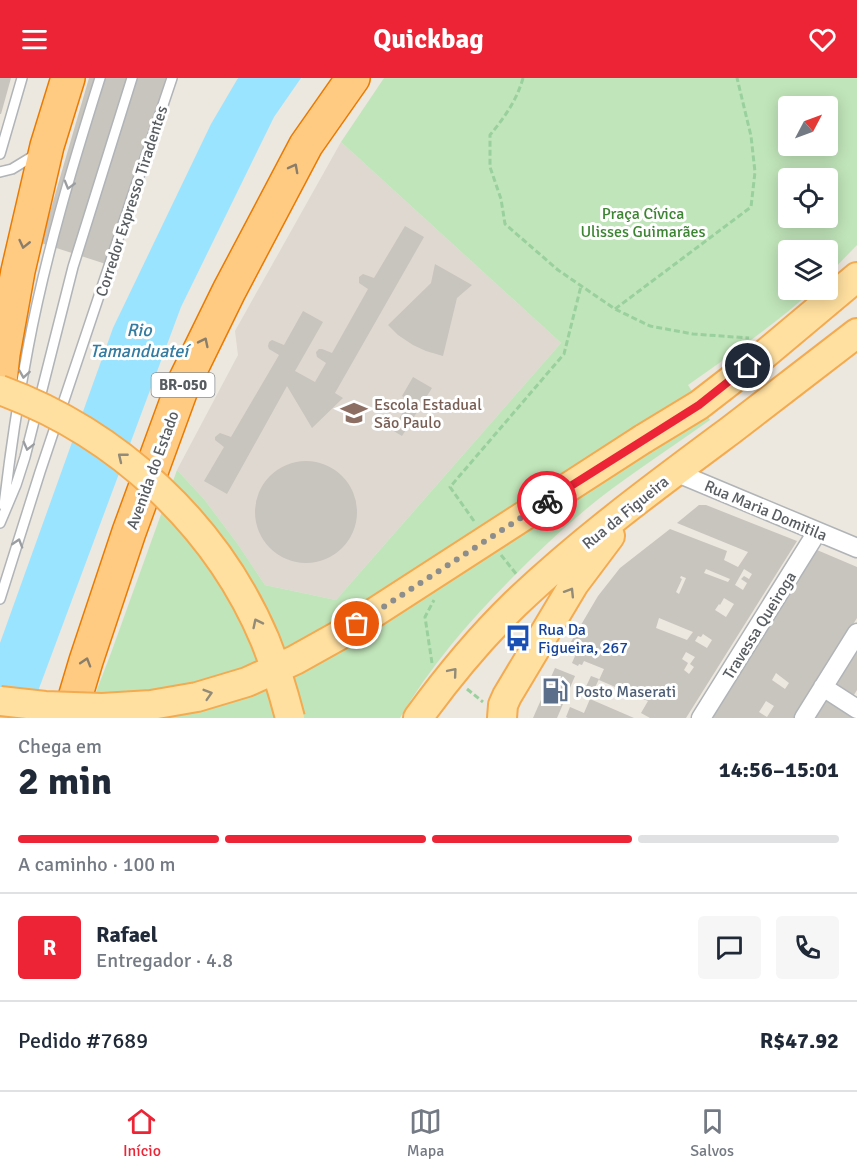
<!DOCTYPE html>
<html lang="pt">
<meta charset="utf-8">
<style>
:root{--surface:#fff;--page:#f6f6f7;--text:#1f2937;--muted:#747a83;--line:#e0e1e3;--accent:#ec2436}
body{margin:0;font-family:Signika,sans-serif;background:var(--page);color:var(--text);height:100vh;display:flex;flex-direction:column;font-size:22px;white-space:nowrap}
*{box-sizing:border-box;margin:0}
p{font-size:20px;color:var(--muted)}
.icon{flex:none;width:33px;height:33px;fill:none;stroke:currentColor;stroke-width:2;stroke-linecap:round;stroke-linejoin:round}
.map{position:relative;height:640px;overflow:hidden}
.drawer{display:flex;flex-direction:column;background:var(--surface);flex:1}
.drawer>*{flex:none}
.needle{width:39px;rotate:49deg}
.controls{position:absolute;left:778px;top:18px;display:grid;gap:12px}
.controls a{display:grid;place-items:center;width:60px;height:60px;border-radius:6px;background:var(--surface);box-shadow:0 3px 15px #0003;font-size:30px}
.pin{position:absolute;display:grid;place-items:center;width:51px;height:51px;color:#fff;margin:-26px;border:3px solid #fff;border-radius:50%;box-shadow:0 2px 6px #0007}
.courier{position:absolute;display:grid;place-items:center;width:60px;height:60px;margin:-30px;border:4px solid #ec2436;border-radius:50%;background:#fff;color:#222;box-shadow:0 2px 8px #0007}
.head em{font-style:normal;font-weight:800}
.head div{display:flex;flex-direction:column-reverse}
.head{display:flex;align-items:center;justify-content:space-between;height:102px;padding:0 18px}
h1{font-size:39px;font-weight:800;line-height:45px}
.bar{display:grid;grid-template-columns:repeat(4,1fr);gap:9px 6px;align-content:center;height:72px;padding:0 18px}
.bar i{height:8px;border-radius:4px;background:var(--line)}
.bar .on{background:var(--accent)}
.bar p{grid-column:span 4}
.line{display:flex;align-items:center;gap:15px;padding:0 18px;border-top:2px solid var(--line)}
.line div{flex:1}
.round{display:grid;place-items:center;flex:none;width:63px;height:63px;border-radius:6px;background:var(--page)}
header{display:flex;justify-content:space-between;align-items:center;height:78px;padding:0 18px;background:var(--accent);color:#fff;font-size:27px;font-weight:800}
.menu{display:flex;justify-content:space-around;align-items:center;height:84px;border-top:2px solid var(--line);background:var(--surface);font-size:16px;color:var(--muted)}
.menu a{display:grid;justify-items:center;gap:3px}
.menu .on{color:var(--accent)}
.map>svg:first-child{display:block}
</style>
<header><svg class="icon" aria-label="menu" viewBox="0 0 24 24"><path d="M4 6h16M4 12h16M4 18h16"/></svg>Quickbag<svg class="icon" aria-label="heart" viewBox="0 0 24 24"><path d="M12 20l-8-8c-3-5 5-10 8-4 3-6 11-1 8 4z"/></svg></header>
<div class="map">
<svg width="857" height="640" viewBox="0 0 857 640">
<rect width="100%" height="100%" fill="#ece7df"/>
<!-- education -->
<path fill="#ded8d0" d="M341,64L561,265L336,522L265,507L237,465L204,421L177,392L238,277L235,253Z"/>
<!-- green -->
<path fill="#c1e5ba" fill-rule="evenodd" d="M384,0H857V167L828,197V172H789V212H813C774,247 731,277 688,307L710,342C678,365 644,387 613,410C583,432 556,457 530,482C481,530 434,581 400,640H86L111,575L177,392L204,421L237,465L265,507L336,522L561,265L341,64ZM789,28H828V68H789ZM789,100H828V140H789Z"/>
<!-- water -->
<path fill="#9be4ff" d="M238,0H301L274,39L181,229L28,640H0V565L113,250L211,46Z"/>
<!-- building -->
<path fill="#c8c4be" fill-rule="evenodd" d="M0,0H11L1,36H0Z
M89,0H166L112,188L41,165Z
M405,148L424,159L335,315L343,320L312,350L287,308L227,416L204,403L224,369L215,362V359L220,355L231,359L279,277L269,271L268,268L269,264L272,262L284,267L303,233L323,244L295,293L315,304L326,285L317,279L316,274L319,271H322L332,275L368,211L359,205V199L363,196L374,200Z
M435,186L472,207L457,220L443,278L426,273L413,267L398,257L388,247L431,205Z
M413,299L432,310L402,358L392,352L410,323L402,318Z
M255 434a51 51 0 1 1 102 0a51 51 0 1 1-102 0Z
M699,427H706L797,463L686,640H650L641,635L648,623L599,602L604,591L584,583L582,587L579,586L578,588L572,585L575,578L565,574L598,518L620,490L670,451L727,473L724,482L738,489L748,474L677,445ZM706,491L730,501L728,504L704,495ZM744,491L752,496L749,501L744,498L741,501L747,505L743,512L735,507ZM681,498L686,500L679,516L676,514L682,501L680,500ZM724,520L734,526L726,539L715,532L719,526L720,527ZM659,540L693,554L687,562L656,550ZM703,556L712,562L707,570L695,563L698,558L701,559ZM686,574L695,579L690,586L694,589L689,596L684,592L688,585L682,581Z
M817,472L857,489V540L794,640H711ZM776,595L789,605L785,611L772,602ZM766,623L774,628L767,639L759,634Z
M857,574V612L852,620L835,609Z
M555,590L575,598L557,640H533Z
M591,598L599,601L590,620L582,617Z
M827,620L856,638L855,640H814Z
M590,621L634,640H568L566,639L570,629L584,635Z"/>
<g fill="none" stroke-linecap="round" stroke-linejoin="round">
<!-- lane casing -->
<g stroke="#b0b4b7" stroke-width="12">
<path id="lane" d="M0,76L22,0
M0,94L12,91L35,77
M4,428C10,375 18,322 28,270C45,179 72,89 100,0
M0,445L16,407L25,379L73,189L132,0
M0,521L40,394L172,0"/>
</g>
<!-- street casing -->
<g stroke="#b0b4b7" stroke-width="21">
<path id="street" d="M675,394L857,470
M823,609L857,631
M701,640L817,454
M804,640L857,555"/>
</g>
<!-- primary casing -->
<g stroke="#f4aa4f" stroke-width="32">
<path id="primary" d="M643,361L699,327L765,276L857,199
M418,640C447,600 479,561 515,526C582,462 657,407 731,352C773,320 815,287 857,255
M502,640L503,627L507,618L574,506L610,458"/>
</g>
<!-- highway casing -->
<g stroke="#ea7a00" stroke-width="36">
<path id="highway" d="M0,304L3,276L18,193L47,68L68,0
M69,640L86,583L129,454L182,309L229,213L306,67L353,0"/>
</g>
<!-- path -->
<path stroke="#99d09e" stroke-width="3" stroke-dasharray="6 3" stroke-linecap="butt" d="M523,0C517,22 504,40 490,57V89L501,121L505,146L558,192L615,231L650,248L693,256L749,260
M615,231L751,129L755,94L751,58L737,0
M474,443L450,409L564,276L581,208
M501,477L517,497
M432,585L425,539L434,522
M467,611L483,624"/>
<!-- lane -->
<use href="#lane" stroke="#fff" stroke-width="9"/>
<!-- street -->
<use href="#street" stroke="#fff" stroke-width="18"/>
<!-- primary -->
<use href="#primary" stroke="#ffe0a0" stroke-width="28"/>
<!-- highway -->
<use href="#highway" stroke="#ffcb82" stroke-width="33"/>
<!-- primary-bridge casing -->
<g stroke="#f4aa4f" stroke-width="32" stroke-linecap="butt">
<path id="primary-bridge" d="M0,312C117,355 216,446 265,562C275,587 283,613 290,640
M0,623L45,628L102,630L151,627L197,619L247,604L295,582L338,558L643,361"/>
</g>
<!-- primary-bridge -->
<use href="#primary-bridge" stroke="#ffe0a0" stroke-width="28"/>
</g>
<!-- one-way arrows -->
<defs><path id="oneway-chevron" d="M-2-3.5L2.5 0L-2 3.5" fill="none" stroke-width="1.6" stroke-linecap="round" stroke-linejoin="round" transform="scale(1.5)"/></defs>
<g stroke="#8a7e6b">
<use href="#oneway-chevron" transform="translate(294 90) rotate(-62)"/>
<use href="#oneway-chevron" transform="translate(24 166) rotate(103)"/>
<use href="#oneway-chevron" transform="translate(204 264) rotate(-64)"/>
<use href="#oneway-chevron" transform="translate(86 584) rotate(-73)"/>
</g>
<g stroke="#9b9ea0">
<use href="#oneway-chevron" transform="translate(69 107) rotate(106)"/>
<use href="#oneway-chevron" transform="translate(24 296) rotate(99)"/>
<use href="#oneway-chevron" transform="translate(28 368) rotate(104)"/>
<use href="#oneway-chevron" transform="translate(18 465) rotate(-73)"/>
</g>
<g stroke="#928b77">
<use href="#oneway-chevron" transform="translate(122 379) rotate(-141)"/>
<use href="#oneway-chevron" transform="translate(570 514) rotate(-58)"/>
<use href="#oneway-chevron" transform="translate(257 545) rotate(-116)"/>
<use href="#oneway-chevron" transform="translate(453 594) rotate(-50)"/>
<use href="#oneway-chevron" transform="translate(208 616) rotate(-17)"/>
</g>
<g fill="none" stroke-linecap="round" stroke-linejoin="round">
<!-- done -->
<path stroke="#8c8d8d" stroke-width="6" stroke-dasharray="0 10.8" d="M357,546L547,423"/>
<!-- route -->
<path stroke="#ec2436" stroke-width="8" d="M547,423L699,327L748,288"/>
</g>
<!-- icons -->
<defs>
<g id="school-bare" transform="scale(2.07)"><path d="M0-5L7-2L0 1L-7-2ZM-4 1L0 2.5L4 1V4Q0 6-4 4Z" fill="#8d6e63" stroke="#fff" stroke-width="2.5" paint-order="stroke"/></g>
<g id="bus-bare" transform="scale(2.07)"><path d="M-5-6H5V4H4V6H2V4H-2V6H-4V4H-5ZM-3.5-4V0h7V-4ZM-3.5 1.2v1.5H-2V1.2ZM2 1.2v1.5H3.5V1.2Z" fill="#1a4fb4" stroke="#fff" stroke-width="2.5" paint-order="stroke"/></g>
<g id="fuel-bare" transform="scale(2.07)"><path d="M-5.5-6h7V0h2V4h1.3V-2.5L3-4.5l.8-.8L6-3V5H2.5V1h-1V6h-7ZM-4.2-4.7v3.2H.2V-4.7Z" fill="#5c6f8a" stroke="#fff" stroke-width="2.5" paint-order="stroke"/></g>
</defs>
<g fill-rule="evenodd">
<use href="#school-bare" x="354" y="335"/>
<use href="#bus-bare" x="518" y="560"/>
<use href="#fuel-bare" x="555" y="613"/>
</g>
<g text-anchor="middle" stroke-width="6" stroke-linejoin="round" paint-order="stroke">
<!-- shield labels -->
<rect fill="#fff" stroke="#8a8e90" stroke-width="1.5" x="151.5" y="295" width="63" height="24" rx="4.5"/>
<g font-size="15" font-weight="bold" fill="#585d61">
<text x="183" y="312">BR-050</text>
</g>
<!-- street labels -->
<g font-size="16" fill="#585d61" stroke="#fff">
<text transform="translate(131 123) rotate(-72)" y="6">Corredor Expresso Tiradentes</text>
<text transform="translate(152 392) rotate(-70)" y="6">Avenida do Estado</text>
<text transform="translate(766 432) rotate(23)" y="6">Rua Maria Domitila</text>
<text transform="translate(625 434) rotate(-39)" y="6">Rua da Figueira</text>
<text transform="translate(759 547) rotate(-58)" y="6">Travessa Queiroga</text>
</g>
<!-- park labels -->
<g font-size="16" fill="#3c8532" stroke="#fff">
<text x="643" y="141">Praça Cívica<tspan x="643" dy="18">Ulisses Guimarães</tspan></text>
</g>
<!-- education labels -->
<g font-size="16" fill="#785e54" stroke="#fff" text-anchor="start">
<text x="374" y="332">Escola Estadual<tspan x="374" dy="18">São Paulo</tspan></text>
</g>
<!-- transit labels -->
<g font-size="16" fill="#164399" stroke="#fff" text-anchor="start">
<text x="538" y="557">Rua Da<tspan x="538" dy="18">Figueira, 267</tspan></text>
</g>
<!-- service labels -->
<g font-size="16" fill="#4e5e75" stroke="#fff" text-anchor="start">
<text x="575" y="619">Posto Maserati</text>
</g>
<!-- water labels -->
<g font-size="18" font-style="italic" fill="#337ba0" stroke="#fff">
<text x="139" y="258">Rio<tspan x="139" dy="21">Tamanduateí</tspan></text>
</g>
</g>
</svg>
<div class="controls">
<a><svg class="needle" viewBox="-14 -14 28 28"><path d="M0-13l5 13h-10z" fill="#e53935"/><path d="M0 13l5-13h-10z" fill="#747a83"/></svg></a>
<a><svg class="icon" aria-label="locate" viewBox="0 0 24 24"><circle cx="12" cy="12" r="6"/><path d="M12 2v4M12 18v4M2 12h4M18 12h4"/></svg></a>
<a><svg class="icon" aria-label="layers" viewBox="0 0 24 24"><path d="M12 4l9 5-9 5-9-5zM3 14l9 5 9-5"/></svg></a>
</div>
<div class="pin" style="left:357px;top:546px;background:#ea580c"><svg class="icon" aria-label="bag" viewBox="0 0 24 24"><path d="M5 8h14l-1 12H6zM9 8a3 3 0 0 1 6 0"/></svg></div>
<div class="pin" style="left:748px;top:288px;background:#1f2937"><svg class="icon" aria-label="home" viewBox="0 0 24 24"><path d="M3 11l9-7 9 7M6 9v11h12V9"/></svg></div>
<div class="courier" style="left:547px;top:423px"><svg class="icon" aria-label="bike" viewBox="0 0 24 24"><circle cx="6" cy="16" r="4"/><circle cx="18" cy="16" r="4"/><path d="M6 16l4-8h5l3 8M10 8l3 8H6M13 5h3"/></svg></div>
</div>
<section class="drawer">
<div class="head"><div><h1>2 min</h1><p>Chega em</p></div><em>14:56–15:01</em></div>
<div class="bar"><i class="on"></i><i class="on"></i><i class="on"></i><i></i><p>A caminho · 100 m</p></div>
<div class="line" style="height:108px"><b class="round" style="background:var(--accent);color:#fff">R</b><div><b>Rafael</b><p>Entregador · 4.8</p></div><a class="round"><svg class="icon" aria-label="chat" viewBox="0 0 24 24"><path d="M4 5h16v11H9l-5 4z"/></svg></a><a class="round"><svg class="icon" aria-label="phone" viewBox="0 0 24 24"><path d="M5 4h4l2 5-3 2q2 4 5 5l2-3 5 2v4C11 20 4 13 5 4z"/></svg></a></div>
<div class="line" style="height:78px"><div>Pedido #7689</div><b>R$47.92</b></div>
</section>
<nav class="menu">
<a class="on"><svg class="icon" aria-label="home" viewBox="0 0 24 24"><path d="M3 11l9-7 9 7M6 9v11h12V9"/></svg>Início</a>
<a><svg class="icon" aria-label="map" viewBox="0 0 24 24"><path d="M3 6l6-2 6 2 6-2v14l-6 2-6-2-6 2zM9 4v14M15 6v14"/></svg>Mapa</a>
<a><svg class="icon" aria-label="saved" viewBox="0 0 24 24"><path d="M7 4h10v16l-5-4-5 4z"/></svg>Salvos</a>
</nav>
